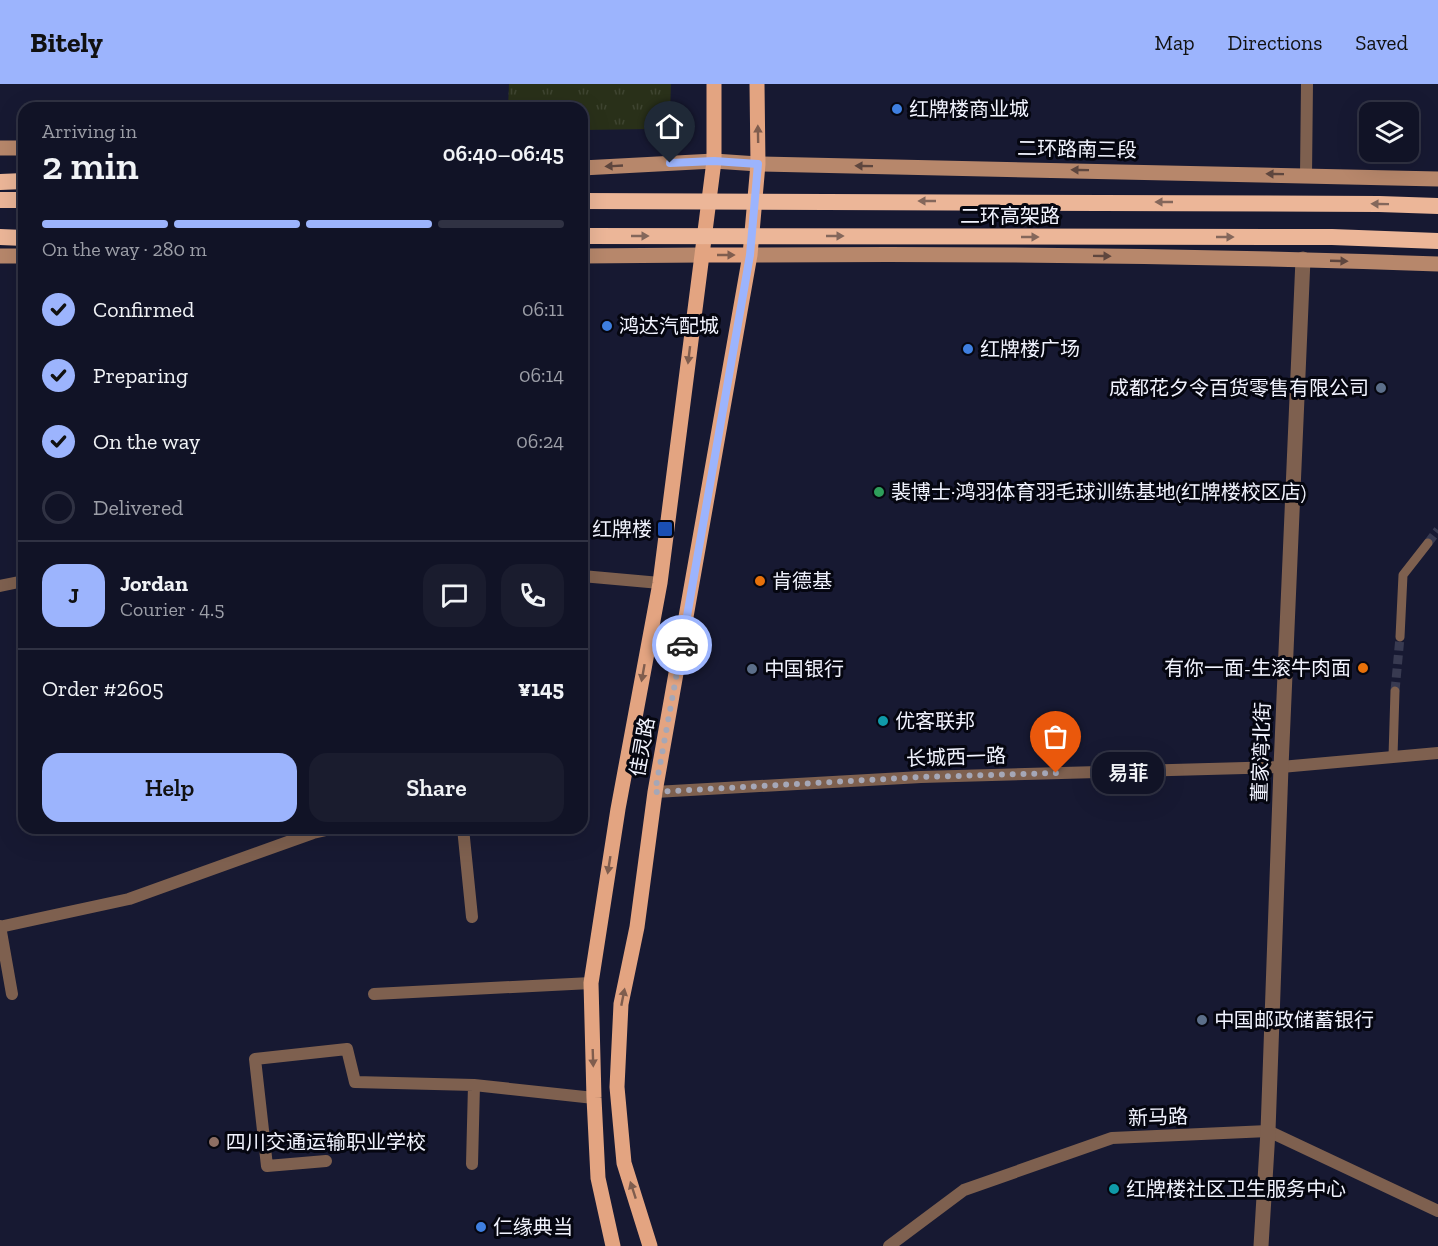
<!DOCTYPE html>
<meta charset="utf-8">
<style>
:root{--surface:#111326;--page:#1a1c2e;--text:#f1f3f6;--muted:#9c9ea7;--line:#303243;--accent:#9cb4fd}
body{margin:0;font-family:"Zilla Slab","Noto Sans SC",serif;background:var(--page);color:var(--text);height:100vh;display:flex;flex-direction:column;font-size:22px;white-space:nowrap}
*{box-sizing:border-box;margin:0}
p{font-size:20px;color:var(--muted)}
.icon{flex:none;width:33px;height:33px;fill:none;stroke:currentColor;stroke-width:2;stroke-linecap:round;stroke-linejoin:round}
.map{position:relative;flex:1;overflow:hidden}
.panel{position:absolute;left:18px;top:18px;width:570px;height:732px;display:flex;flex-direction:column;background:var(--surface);border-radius:18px;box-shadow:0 6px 24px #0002,0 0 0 2px var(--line)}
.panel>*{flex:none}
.tools{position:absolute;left:1359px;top:18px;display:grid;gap:12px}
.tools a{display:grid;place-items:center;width:60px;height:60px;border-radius:12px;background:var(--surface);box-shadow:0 6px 24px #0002,0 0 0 2px var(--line);font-size:30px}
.pin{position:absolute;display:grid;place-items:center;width:51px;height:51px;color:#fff;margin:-62px -26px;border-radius:50% 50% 50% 0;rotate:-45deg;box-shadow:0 0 6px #0007}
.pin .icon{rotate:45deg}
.courier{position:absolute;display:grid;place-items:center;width:60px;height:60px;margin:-30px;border:4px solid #9cb4fd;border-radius:50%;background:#fff;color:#222;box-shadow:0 2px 8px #0007}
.bubble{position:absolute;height:42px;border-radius:18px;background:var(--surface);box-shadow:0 6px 24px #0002,0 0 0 2px var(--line);font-size:20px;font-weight:600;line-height:42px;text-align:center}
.overview em{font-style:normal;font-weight:600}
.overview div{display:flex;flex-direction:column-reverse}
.overview{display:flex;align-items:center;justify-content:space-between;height:102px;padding:0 24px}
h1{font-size:39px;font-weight:600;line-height:45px}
.bar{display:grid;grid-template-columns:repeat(4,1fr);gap:9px 6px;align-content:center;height:72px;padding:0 24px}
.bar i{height:8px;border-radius:4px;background:var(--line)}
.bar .active{background:var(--accent)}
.bar p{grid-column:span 4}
.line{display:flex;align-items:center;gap:15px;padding:0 24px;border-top:2px solid var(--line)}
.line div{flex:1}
.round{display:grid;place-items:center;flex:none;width:63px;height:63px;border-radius:18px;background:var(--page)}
ol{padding:0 24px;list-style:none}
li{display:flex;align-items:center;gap:18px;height:66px}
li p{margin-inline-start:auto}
li .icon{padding:6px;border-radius:50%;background:var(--accent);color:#111;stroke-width:4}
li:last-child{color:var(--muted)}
li i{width:33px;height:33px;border:3px solid var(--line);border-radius:50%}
.primary-button{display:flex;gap:12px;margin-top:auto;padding:12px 24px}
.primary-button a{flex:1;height:69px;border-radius:18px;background:var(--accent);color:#111;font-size:24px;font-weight:600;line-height:69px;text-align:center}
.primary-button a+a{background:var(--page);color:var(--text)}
header{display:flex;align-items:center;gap:36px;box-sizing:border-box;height:84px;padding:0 30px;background:var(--accent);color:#111}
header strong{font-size:28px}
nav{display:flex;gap:33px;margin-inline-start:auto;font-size:21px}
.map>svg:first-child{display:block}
</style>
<header>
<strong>Bitely</strong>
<nav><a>Map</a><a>Directions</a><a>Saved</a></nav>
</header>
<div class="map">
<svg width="1438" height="1162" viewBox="0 0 1438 1162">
<defs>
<pattern id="park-tufts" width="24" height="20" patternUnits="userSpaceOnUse" patternTransform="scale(1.5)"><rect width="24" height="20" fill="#293019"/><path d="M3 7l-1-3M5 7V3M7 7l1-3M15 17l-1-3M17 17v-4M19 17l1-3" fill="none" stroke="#3e4430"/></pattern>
</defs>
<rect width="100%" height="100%" fill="#171932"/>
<!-- park -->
<path fill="url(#park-tufts)" d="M509,0H671L670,28L651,45L582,46V24H508Z"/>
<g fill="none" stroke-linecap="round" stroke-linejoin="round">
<!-- pedestrian-tunnel -->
<path stroke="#383a51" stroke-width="9" stroke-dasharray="9 4.5" stroke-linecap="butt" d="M1428,459L1438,446
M1395,607L1400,553"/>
<!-- pedestrian -->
<path stroke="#7e604f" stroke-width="9" d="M1400,553L1403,491L1428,459
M1393,672L1395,607"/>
<!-- minor -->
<path stroke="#7e604f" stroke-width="12" d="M1306,91L1307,0
M582,492L660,499
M0,502L24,497
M655,708L921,693L1281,683L1438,669
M463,744L472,833
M0,842L12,910
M0,843L129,815L313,749L335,744
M374,910L591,899
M326,1077L267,1082L255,975L347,965L355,998L474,1001L594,1014
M472,1080L474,1001
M889,1162L964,1106L1112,1054L1268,1047L1438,1127"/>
<!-- tertiary -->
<path stroke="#7e604f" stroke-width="15" d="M1261,1162L1268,1047L1281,683L1303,175"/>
<!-- secondary -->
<path stroke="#b7876b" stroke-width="15" d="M0,64H24
M582,84L714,77L758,80L1438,95
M750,171C979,169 1209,172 1438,180
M0,172H24
M582,172L702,171"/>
<!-- primary -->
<path stroke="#e3a481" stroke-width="15" d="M702,171H750
M613,1162L598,1094L594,1014L591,899L618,725L660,499L714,77V0
M650,1162L624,1079L617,1003L621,920L637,843L655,708L750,171L758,80L757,0"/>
<!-- trunk -->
<path stroke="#ecb698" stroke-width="16" d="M0,98L24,97
M0,116H24
M582,117L1379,120L1438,122
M582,152L1332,153L1438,157
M0,153L24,154"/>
</g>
<!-- one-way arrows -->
<defs><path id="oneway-solid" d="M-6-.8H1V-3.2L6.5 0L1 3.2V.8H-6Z" transform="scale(1.5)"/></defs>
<g fill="#7f5d4e">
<use href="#oneway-solid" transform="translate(758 50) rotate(-91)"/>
<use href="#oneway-solid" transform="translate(726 171)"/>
<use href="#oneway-solid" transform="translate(689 271) rotate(97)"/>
<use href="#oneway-solid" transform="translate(643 589) rotate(100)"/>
<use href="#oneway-solid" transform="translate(609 781) rotate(99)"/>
<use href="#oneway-solid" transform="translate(623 913) rotate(-79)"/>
<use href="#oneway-solid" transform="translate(593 974) rotate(88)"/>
<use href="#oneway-solid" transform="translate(633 1106) rotate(-108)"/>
</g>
<g fill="#5e463e">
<use href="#oneway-solid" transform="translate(614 82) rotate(177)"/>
<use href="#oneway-solid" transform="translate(864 82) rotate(-179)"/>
<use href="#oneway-solid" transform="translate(1080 86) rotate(-179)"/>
<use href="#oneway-solid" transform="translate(1275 90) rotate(-179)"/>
<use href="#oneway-solid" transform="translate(1102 172) rotate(1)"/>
<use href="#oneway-solid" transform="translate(1339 177) rotate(2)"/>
</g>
<g fill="#84675b">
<use href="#oneway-solid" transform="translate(927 117) rotate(-180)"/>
<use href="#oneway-solid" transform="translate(1164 118) rotate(-180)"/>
<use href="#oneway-solid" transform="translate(1380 120) rotate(-179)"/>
<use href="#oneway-solid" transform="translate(640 152)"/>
<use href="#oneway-solid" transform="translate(835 152)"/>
<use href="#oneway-solid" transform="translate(1030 153)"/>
<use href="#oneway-solid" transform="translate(1225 153)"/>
</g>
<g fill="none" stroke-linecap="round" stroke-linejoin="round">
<!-- done -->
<path stroke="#a5a7b7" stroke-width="6" stroke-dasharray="0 10.8" d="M682,561L655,708L921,693L1056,689"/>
<!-- route -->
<path stroke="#9cb4fd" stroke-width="8" d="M670,79L714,77L758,80L750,171L682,561"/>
</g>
<!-- markers -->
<g fill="#3f7fe0" stroke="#050610" stroke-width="2">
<circle cx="897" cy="25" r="6"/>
<circle cx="607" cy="242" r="6"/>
<circle cx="968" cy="265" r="6"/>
<circle cx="481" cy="1143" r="6"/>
</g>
<g fill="#5c6f8a" stroke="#050610" stroke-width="2">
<circle cx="1381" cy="304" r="6"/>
<circle cx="752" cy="585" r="6"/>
<circle cx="1202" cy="936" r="6"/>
</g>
<circle fill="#2e9e5b" stroke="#050610" stroke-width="2" cx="879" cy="408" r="6"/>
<rect fill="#1a4fb4" stroke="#050610" stroke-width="2" x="657" y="437" width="16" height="16" rx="3"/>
<g fill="#e8710a" stroke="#050610" stroke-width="2">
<circle cx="760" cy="497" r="6"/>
<circle cx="1363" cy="584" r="6"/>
</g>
<g fill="#0f9aa8" stroke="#050610" stroke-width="2">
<circle cx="883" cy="637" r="6"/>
<circle cx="1114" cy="1105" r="6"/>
</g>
<circle fill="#8d6e63" stroke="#050610" stroke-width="2" cx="214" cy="1058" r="6"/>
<g text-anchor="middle" stroke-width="6" stroke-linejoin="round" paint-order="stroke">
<!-- poi labels -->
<g font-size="20" fill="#f1f3fe" stroke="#050610" text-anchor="start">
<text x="909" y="32">红牌楼商业城</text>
<text x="619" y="249">鸿达汽配城</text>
<text x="980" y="272">红牌楼广场</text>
<text x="1369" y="311" text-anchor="end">成都花夕令百货零售有限公司</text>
<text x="891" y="415">裴博士·鸿羽体育羽毛球训练基地(红牌楼校区店)</text>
<text x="652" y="452" text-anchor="end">红牌楼</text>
<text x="772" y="504">肯德基</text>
<text x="1351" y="591" text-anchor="end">有你一面-生滚牛肉面</text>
<text x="764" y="592">中国银行</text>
<text x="895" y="644">优客联邦</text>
<text x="1214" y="943">中国邮政储蓄银行</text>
<text x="226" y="1065">四川交通运输职业学校</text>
<text x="1126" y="1112">红牌楼社区卫生服务中心</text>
<text x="493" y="1150">仁缘典当</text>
</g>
<!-- street labels -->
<g font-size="20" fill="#f1f3fe" stroke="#050610">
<text transform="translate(1077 65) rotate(1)" y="7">二环路南三段</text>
<text x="1010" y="139">二环高架路</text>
<text transform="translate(642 663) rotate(-80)" y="7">佳灵路</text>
<text transform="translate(1261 668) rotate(-88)" y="7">董家湾北街</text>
<text transform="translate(956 673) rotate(-2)" y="7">长城西一路</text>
<text transform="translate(1158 1033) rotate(-2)" y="7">新马路</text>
</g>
</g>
</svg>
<div class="tools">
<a><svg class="icon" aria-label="layers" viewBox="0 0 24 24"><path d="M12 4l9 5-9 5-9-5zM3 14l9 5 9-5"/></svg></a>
</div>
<div class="pin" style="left:1056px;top:689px;background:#ea580c"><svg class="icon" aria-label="bag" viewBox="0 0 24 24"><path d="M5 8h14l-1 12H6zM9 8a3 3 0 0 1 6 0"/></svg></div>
<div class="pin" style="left:670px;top:79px;background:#1f2937"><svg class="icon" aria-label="home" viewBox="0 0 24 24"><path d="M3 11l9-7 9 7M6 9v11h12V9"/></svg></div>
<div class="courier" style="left:682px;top:561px"><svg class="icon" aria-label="car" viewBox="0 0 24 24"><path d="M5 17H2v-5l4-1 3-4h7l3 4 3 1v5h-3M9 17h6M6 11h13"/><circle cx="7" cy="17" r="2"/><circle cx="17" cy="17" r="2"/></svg></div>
<div class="bubble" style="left:1092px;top:668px;width:72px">易菲</div>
<section class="panel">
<div class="overview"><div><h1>2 min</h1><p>Arriving in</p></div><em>06:40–06:45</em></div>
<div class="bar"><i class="active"></i><i class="active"></i><i class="active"></i><i></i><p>On the way · 280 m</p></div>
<ol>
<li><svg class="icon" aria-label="check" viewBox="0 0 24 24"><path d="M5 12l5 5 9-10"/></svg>Confirmed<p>06:11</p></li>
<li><svg class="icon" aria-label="check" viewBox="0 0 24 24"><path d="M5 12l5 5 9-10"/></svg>Preparing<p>06:14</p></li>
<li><svg class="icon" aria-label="check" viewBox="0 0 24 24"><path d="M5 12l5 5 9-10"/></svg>On the way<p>06:24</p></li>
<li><i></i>Delivered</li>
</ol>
<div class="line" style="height:108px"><b class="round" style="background:var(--accent);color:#111">J</b><div><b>Jordan</b><p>Courier · 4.5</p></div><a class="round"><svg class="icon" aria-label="chat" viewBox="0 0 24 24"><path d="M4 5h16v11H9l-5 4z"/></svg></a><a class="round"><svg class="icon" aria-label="phone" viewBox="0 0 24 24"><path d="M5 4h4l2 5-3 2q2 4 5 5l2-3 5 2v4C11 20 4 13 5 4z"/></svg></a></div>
<div class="line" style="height:78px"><div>Order #2605</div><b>¥145</b></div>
<div class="primary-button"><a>Help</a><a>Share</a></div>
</section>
</div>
